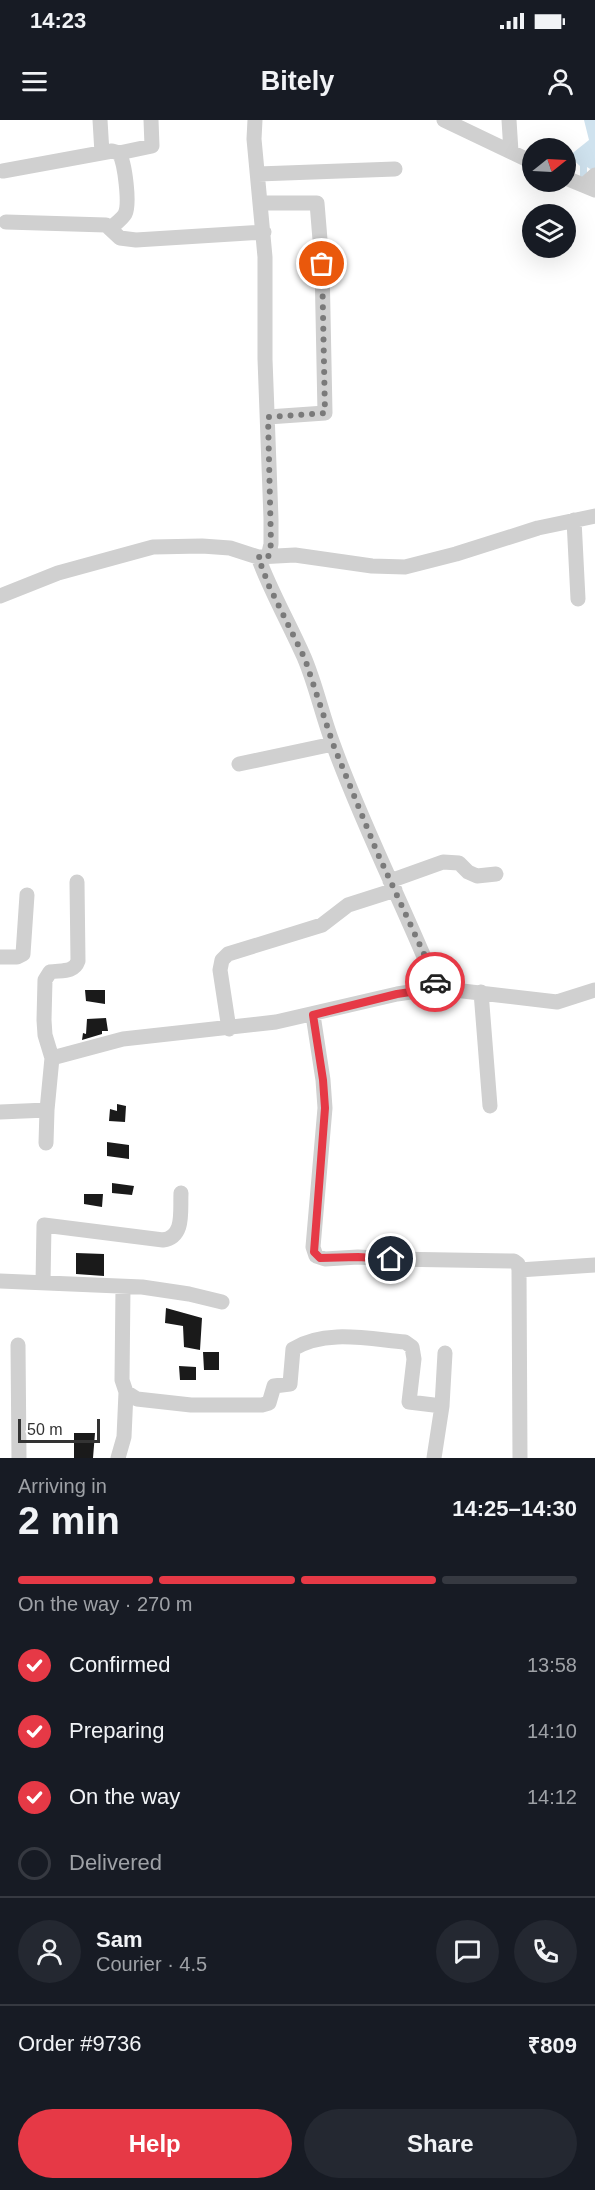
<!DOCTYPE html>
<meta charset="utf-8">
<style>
:root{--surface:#171b24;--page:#242831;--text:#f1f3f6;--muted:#9ea1a6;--line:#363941;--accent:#e63946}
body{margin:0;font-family:Helvetica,sans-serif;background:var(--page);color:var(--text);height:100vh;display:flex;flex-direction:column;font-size:22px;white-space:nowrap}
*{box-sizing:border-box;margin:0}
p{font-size:20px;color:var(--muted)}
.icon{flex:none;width:33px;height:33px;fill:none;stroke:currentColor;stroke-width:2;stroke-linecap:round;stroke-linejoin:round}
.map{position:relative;height:1338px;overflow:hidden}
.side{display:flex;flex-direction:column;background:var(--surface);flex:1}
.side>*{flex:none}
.needle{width:39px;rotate:72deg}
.buttons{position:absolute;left:522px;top:18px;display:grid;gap:12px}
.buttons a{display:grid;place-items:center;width:54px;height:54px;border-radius:50%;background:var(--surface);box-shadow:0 6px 24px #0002;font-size:30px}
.scale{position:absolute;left:18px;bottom:15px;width:82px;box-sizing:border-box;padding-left:6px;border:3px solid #333;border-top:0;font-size:16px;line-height:21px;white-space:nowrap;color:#333;-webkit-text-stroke:4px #fff;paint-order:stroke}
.pin{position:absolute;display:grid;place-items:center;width:51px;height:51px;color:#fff;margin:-26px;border:3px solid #fff;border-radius:50%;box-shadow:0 2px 6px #0007}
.courier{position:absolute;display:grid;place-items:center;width:60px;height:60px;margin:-30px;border:4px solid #e63946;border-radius:50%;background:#fff;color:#222;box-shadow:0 2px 8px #0007}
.headline em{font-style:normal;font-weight:800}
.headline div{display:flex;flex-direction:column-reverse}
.headline{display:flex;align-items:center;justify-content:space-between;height:102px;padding:0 18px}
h1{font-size:39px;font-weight:800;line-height:45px}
.bar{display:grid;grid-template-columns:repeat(4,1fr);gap:9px 6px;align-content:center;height:72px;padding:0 18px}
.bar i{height:8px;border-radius:4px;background:var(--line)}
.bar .selected{background:var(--accent)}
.bar p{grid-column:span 4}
.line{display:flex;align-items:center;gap:15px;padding:0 18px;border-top:2px solid var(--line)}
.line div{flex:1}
.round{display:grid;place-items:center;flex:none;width:63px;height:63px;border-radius:32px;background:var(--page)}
ol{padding:0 18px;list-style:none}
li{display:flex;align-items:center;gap:18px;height:66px}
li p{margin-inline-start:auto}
li .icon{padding:6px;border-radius:50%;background:var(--accent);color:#fff;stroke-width:4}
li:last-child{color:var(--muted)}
li i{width:33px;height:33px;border:3px solid var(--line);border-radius:50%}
.button{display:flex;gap:12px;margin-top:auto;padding:12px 18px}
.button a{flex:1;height:69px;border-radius:36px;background:var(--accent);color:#fff;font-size:24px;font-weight:800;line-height:69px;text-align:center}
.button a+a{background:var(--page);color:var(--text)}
.status{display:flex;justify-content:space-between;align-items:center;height:42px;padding:0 30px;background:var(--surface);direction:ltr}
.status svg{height:16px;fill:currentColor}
header{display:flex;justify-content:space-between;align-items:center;height:78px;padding:0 18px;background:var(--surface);font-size:27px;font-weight:800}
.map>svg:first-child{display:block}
</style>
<div class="status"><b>14:23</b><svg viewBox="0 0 49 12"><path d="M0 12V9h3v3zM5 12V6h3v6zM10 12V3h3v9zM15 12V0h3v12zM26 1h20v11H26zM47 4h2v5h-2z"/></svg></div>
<header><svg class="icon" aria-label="menu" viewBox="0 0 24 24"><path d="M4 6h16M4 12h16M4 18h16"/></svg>Bitely<svg class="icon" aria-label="person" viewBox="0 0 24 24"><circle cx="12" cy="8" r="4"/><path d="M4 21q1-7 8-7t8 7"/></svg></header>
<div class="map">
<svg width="595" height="1338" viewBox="0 0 595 1338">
<rect width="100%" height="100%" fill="#fff"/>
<!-- water -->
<path fill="#cfe2ee" d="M584,0H595V52L587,47V58H580V46L569,36L589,20Z"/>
<!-- building -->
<path fill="#1a1a1a" d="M85,870H105V884L86,881Z
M106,898L108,911H102V914L82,920L83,913L86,914L87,899Z
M117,984L126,986L125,1002L109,1001L110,989L117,991Z
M107,1022L129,1025V1039L107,1036Z
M112,1063L134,1066L132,1075L112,1073Z
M84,1074H103L102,1087L84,1084Z
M76,1133L104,1134V1156L76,1154Z
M166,1188L202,1198L200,1230L184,1227L183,1206L165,1203Z
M203,1232H219V1250H204Z
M179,1246L196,1247V1260H180Z
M74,1313H95L93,1338H74Z"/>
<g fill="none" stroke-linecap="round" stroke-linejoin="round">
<!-- minor -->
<path stroke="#d0d0d0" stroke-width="15" d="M100,0L102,33
M255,0L254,19L265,137V239L271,399V424L268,437
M444,0L532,42
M509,0L511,32
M119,33L152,26L151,0
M3,51L112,31L119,33C125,43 130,84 125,94C122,99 115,104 111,108
M258,54L395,49
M566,58L595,70
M584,65L595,55
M261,83H317L322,144L325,293L268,297
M6,102L106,105L120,118L136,120L264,112
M574,400L578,479
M258,437C271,472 289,503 304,537C316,565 322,595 333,624C363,707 404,786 437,868
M0,476L58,453L153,427L202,426L230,428L258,437L295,435L372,446L405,447L456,434L538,408L595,396
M239,644L333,624
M390,761L443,742L459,743L468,752L477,756L496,754
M0,837H17L23,834L27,775
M481,872L490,986
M313,895L323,960L325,988L313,1127L316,1136L325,1139L358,1137L391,1139L514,1141L518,1144L519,1150L595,1145
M229,909L220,850L222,840L228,834L322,805L348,785L395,770
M52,938L45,915L44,900L45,860L50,852C61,850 74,853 78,841L77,762
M0,992L47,990L52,938L123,919L276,902L397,874L437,868L557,882L595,870
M46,1023L47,990
M519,1150L520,1338
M0,1161L142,1167L189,1174L222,1182
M43,1163L44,1105L163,1120C185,1117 180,1091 181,1073
M123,1167L122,1260L126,1272L137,1279L191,1285H262L269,1283L274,1266L290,1264L293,1229C325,1209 369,1219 405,1222L412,1227L414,1239L409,1282L442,1286L434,1338
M18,1225L19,1338
M442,1286L445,1233
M118,1338L124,1317L126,1272"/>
</g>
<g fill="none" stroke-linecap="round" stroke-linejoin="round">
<!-- done -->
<path stroke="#7a7a7a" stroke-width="6" stroke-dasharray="0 10.8" d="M322,144L325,293L268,297L271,424L268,438L258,437L269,466L305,539L333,624L377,732L424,834L435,862"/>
<!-- route -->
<path stroke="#e63946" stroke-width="8" d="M391,1139L358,1137L320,1138L314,1132L325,988L323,960L313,895L397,874L437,868L435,862"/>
</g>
</svg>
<div class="buttons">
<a><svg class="needle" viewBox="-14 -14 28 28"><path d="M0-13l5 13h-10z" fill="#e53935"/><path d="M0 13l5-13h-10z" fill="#9ea1a6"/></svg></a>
<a><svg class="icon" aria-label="layers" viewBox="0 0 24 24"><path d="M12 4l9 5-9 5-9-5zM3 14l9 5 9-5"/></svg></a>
</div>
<div class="scale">50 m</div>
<div class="pin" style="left:322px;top:144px;background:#ea580c"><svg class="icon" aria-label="bag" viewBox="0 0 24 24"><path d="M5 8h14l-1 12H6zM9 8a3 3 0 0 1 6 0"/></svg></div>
<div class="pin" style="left:391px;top:1139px;background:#1f2937"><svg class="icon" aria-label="home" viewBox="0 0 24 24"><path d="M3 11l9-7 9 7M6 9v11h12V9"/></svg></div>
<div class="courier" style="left:435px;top:862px"><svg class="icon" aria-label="car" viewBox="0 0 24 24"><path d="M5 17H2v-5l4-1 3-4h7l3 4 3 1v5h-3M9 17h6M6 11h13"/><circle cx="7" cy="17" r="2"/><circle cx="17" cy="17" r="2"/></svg></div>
</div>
<section class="side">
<div class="headline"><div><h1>2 min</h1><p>Arriving in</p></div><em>14:25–14:30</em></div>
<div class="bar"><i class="selected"></i><i class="selected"></i><i class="selected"></i><i></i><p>On the way · 270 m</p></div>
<ol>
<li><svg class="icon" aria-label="check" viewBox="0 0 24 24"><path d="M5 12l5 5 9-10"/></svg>Confirmed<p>13:58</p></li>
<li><svg class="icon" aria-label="check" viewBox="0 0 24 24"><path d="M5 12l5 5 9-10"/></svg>Preparing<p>14:10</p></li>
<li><svg class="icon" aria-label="check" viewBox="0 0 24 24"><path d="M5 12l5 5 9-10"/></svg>On the way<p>14:12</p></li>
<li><i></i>Delivered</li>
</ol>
<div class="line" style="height:108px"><a class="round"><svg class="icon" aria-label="person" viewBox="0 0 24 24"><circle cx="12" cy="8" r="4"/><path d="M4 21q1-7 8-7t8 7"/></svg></a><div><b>Sam</b><p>Courier · 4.5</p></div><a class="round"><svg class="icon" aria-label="chat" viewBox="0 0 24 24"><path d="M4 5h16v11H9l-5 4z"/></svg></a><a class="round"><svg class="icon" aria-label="phone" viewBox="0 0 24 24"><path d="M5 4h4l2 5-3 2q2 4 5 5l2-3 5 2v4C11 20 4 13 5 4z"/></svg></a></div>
<div class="line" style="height:78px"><div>Order #9736</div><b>₹809</b></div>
<div class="button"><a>Help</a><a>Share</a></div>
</section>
